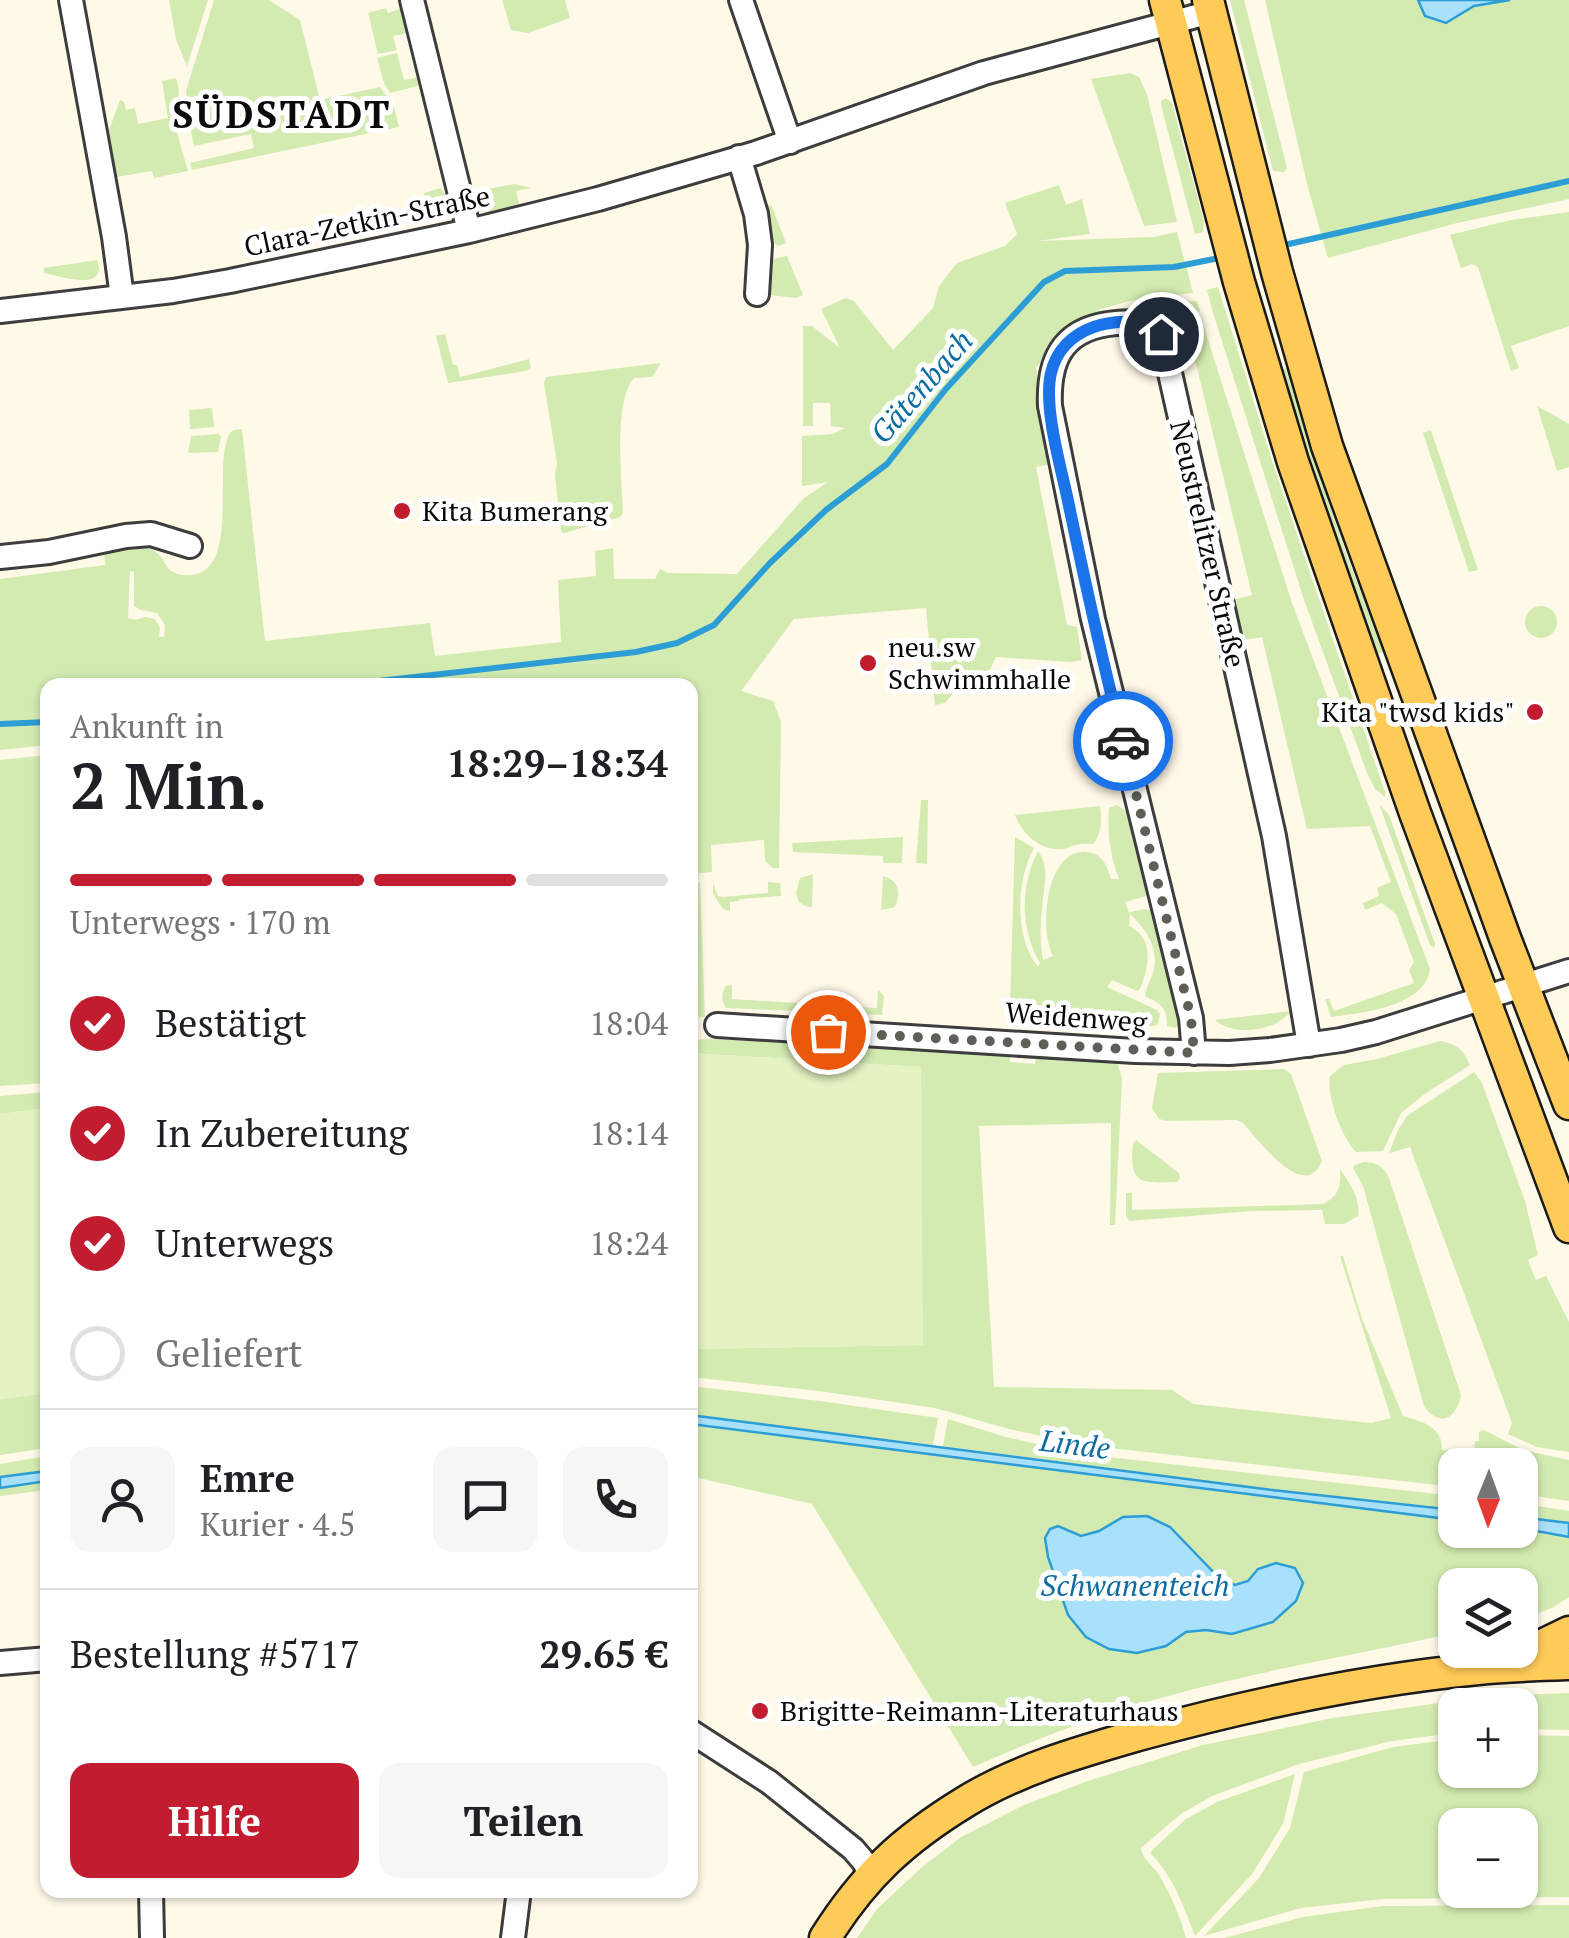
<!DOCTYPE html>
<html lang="de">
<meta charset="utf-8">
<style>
:root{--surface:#fff;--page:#f6f6f6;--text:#202124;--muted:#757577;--line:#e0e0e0;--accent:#c11c2f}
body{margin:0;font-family:"PT Serif",serif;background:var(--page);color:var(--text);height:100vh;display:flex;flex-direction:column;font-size:38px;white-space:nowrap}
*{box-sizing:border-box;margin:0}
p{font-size:32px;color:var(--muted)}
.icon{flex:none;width:55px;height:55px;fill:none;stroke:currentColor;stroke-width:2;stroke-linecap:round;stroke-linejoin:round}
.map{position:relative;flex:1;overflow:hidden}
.sheet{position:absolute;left:40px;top:678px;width:658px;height:1220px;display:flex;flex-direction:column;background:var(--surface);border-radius:20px;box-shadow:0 2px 8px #0004}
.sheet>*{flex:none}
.needle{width:65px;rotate:181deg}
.tools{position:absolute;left:1438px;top:1448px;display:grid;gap:20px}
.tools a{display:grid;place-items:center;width:100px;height:100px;border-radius:20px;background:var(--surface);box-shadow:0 2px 8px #0004;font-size:50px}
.pin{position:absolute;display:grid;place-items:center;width:85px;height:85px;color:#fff;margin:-42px;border:5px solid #fff;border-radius:50%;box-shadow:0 2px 10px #0007}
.courier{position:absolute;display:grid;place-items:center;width:100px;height:100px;margin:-50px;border:8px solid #1a73e8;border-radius:50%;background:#fff;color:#222;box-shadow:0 2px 12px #0007}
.head em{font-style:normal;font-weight:600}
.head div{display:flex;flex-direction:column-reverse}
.head{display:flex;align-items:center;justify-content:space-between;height:170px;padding:0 30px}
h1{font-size:65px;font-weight:600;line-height:75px}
.bar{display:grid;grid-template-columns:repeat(4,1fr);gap:15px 10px;align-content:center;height:120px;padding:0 30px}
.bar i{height:12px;border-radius:8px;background:var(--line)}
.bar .on{background:var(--accent)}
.bar p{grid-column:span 4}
.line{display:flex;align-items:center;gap:25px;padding:0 30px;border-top:2px solid var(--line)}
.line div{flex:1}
.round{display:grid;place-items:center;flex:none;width:105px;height:105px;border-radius:20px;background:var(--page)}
ol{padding:0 30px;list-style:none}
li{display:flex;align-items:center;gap:30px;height:110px}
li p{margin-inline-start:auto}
li .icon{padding:10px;border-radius:50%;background:var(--accent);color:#fff;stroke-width:4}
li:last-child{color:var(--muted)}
li i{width:55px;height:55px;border:5px solid var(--line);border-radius:50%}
.primary-button{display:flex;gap:20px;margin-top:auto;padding:20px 30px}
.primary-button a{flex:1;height:115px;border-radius:20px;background:var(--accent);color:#fff;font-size:40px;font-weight:600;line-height:115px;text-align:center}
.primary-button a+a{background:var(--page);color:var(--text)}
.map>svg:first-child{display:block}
</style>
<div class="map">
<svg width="1569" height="1938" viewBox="0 0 1569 1938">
<rect width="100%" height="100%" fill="#fff9e8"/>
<!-- green -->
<path fill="#d3ebb0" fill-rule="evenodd" d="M169,0H208L187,66L176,40Z
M214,0H269L300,20L320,100L380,87L394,107L399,127L192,170L190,163L254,148L251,134L194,146L188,116L186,91Z
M502,0H565L570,18L528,33L511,30Z
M1230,0H1244L1287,168L1284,172L1273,171Z
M1265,0H1569V199L1457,223L1328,258L1307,184Z
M407,6L413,32L393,36L397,50L378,54L368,13L386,8L388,13Z
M397,53L404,80L423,76L425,84L390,93L384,83L377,58Z
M1130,73L1139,77L1147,94L1177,222L1144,226L1091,79Z
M176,78C182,96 176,104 176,120C176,136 184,155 188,171L154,178L152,171L117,177L109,130L120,100L124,102L126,110L135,108L138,124L168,118L162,81Z
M1166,98L1172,103L1204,222L1203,232L1195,234L1161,105V101Z
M514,184L532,188L516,191L520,208L485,215L478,191Z
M1059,185L1066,205L1082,199L1090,234L1037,241L1154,237L1177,232L1193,293L1133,300L1094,311L1197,301L1200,311L1158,321L1081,322L1036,367L1051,464L1036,467L1067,625L1077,627L1082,660L1071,662L996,657L985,680L967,682V687L957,688L945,703L935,705L926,608L794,619L741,691L773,701L781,722L779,868H773L765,861L764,840L711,845L712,872L690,874V685H48L47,745L0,750V579L105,565L104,550L145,545C146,545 157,553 158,554C164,559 166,568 173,572C180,576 188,576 196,574C239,565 213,464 229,435C232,429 235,430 242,429L265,641L430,623L435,656L561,642L558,580L596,576L595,551L613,548L614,579H655L660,569L668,573L737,574L804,498L828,482L802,486V436L833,434L845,428L831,426L830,403H813V426H803V326H812L840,348L821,309L846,298L854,301L893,350L933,308L939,286L957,263L1005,246L1017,234L1005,203ZM130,571L134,572V606L141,610L157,613L165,625L164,637H159L160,628L155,619L145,617L136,620L128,618Z
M441,188L445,195L446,214L443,218L430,221L424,193Z
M769,205L772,207L786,243L778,246L770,240L765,206Z
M1569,212V326L1511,346L1519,368L1511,371L1478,267L1472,264L1461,268L1450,235L1511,220Z
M787,256L803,295L796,298L770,295C767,287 764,266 773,260C777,257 782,257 787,256Z
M97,260C109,293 60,276 44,273V268Z
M1218,287L1274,467L1385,792V797L1375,789L1367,773L1304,600L1213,313L1207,290Z
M1201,318L1292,603L1430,969C1425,1007 1361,1013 1331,1017L1325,999H1329L1334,1011L1414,983L1409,970L1414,962L1396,914L1382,903L1365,910L1363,903L1379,896L1377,888L1391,882L1370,826L1307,829L1262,637L1240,641L1230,601L1252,595L1188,331L1167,332L1165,327Z
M445,334L453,365H457L460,377L529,359L531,368L526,371L448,383L436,336Z
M661,363L652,377L634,378C613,401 622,480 623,513L620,517L564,533L561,531L555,475L557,464L544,383L546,377Z
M1290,367C1314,464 1345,559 1385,651L1378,654C1338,563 1308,466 1280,370Z
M1537,406L1569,424V467L1557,471Z
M212,408L214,427L190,429L189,410Z
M1431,430L1432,433L1478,570L1469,572L1423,433Z
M219,434L221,437L218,452L188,453L191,436Z
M1525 622a16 16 0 1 1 32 0a16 16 0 1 1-32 0Z
M47,755V1083L0,1086V760Z
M921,800H928L927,864L916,863Z
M1379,804L1389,815L1435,944L1434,948L1430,945Z
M1117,805L1133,816L1151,891L1146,896L1125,902L1129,912L1147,909L1155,912L1182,1021L1176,1028L1167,1026C1167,1007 1161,1004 1145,996C1146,988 1150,981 1153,973C1160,949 1146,929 1130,914L1129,926C1155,938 1149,967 1140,989L1137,991L1112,980L1107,987L1157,1010L1160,1014L1158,1024L1154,1026L1014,1022L1010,1007L1015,837L1034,848C1016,881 1014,937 1038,967L1040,963C1020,929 1020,886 1038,851C1051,869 1043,888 1042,909C1040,926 1040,943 1043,960L1053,956C1039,931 1045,848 1087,852C1103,854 1107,866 1111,879H1119C1110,855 1107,834 1109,808Z
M1100,806C1102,818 1102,834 1093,844C1087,844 1081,843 1076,845C1065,847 1071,849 1060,849C1039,850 1022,833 1015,815Z
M903,837L902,863H883V856L793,852L792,843Z
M813,874L812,907L805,906L799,902L796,893L800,878Z
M883,876C899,880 901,893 895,907L881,910Z
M768,882L780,883L781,896L740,899L739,901L730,902V911L723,909L713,894V883L718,896L723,897L768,893Z
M700,883L705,1017L690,1018V884Z
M732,985V999L877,1008L878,990L884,996L882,1015L726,1008C721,1001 721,993 726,986Z
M1291,1011C1275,1032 1234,1037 1215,1020Z
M710,1039L1010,1054V1062L1035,1064L1036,1056L1112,1061L1118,1065L1122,1079L1115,1225H1110L1111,1123L979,1126L994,1387L1172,1390L1193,1404L1371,1423L1391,1418L1340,1256H1343L1362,1319L1403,1416C1423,1422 1443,1427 1442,1450L1474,1451L1475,1441H1479V1432L1484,1430L1523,1450L1569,1460V1501L1520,1494V1465H1455V1487L1083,1445L1009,1429L935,1408L819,1391L690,1377V1349L922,1345L921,1067L690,1053V1040Z
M1440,1041C1458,1044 1463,1050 1470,1065L1426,1093L1401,1113L1383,1151L1356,1152C1342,1138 1326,1096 1330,1076L1344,1065L1377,1059Z
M1284,1069L1291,1074L1322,1161C1304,1204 1258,1139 1243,1123L1236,1120L1166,1121L1159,1119L1152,1108L1158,1073Z
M1474,1072L1482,1083L1525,1201L1538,1255L1528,1260L1536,1280L1546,1276L1569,1322V1452L1537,1447L1508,1434L1512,1423L1410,1147L1389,1153L1398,1130L1407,1116Z
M47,1092V1108L0,1114V1096Z
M1136,1140L1179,1173L1180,1178L1177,1182C1140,1183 1129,1185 1133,1143Z
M1363,1162C1377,1162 1383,1166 1389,1178L1461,1395C1457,1419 1439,1428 1424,1406L1363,1186L1353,1168L1355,1165Z
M1340,1169C1349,1182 1361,1199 1358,1216L1344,1224H1325L1322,1210L1252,1211L1129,1221L1126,1215V1193H1132V1210L1322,1204C1339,1197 1341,1186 1340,1169Z
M690,1386L820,1401L938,1418L933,1445L690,1415Z
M47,1393V1448L0,1455V1399Z
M948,1419L1006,1437L1082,1454L1455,1496V1510L1272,1490L943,1446Z
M690,1424L1455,1520V1530H1520V1528L1569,1537V1597L1554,1607L1520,1620V1585H1455V1633C1340,1658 1222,1677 1110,1713C1063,1729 1018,1747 973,1767L812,1504L690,1476Z
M47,1456V1471L0,1477V1464Z
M47,1481V1490L0,1496V1488Z
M1520,1503L1569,1511V1523L1520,1517Z
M1569,1693V1730L1520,1729V1705H1455V1733L1392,1741L1299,1764L1212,1796L1181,1814L1141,1848C1143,1861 1153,1865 1159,1875C1171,1895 1180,1916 1186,1938H857L877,1909L921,1868L961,1837L1024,1805L1088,1781L1203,1745L1333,1718L1489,1696Z
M1520,1735L1569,1736V1897L1383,1899L1301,1908L1204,1936L1259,1878L1290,1828L1304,1772L1393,1747L1455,1739V1770H1520ZM1455,1825H1520V1890H1455Z
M1295,1774L1283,1824L1252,1874L1195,1936C1184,1907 1173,1876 1151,1854L1152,1850L1186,1819L1217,1802Z
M1569,1905V1938H1224L1303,1917L1383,1906Z"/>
<!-- pitch -->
<path fill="#e5f2c2" d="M690,1053L921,1067L923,1345L690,1349Z
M47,1108V1393L0,1399V1114Z"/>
<!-- water -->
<path fill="#a9e1fa" stroke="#2c9dd5" stroke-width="2.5" d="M1418,0H1510L1474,6L1446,23L1425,16Z
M690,1415L1272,1490L1455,1510V1520L690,1424Z
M47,1471V1481L0,1488V1477Z
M1147,1516L1170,1527L1221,1580L1235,1585L1248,1581L1258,1569L1276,1563L1295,1568L1303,1583L1296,1601L1273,1622L1232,1634L1206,1630L1186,1632L1166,1646L1137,1653L1109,1649L1086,1637L1068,1615L1048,1557L1045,1538L1050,1529L1058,1526L1081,1536L1099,1531L1123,1517Z
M1520,1517L1569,1523V1537L1520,1528Z"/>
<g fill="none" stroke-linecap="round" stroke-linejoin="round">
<!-- stream -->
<path stroke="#2c9dd5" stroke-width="6" d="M1280,246L1569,181
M343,685L636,652L677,643L714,625L770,563L826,510L887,464L945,390L1044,282L1065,271L1174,267L1224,257
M0,724L48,722"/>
<!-- minor casing -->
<g stroke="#3d3d3d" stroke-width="28">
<path id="minor" d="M71,0L114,237L122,297
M412,0L469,231
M741,0L790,142
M739,157L756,214L760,245L757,294
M0,311L173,291L230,281L469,231L598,199L756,153L984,73L1211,12
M0,557L49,552L126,536L151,534L190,546
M717,1025L1135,1051L1229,1053L1270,1050L1341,1040L1376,1032L1569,971
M1194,1053L1191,1018L1093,619L1050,406C1048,362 1061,331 1108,324C1126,321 1140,321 1157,326L1161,333L1274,836L1309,1045
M0,1663L48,1659
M690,1731L769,1782L853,1849L865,1863L869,1877
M151,1890L152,1938
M513,1938L519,1890"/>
</g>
<!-- major casing -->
<g stroke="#1b1b1b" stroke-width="35">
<path id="major" d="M1165,0L1239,282L1293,462L1415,813L1569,1227
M1208,0L1277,272L1327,446L1505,938L1569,1104
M1506,1659L1538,1647L1569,1632
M825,1938C864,1876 903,1840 965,1802C1018,1769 1083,1751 1142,1734C1252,1704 1364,1680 1478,1669C1508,1666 1539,1665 1569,1664"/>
</g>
<!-- minor -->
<use href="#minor" stroke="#fff" stroke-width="22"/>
<!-- major -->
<use href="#major" stroke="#ffcb58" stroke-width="30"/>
</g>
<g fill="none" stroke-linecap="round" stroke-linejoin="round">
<!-- done -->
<path stroke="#605e58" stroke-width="10" stroke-dasharray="0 18" d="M828,1032L1194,1053L1191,1018L1123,741"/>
<!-- route -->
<path stroke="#1a73e8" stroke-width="12" d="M1123,741C1102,661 1085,582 1068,501C1061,467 1043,407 1051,373C1062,326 1116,314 1156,326L1161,334"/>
</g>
<!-- markers -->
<g fill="#c11c2f" stroke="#fff" stroke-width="4">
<circle cx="402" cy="511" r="10"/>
<circle cx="868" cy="663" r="10"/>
<circle cx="1535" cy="712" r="10"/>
<circle cx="760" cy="1711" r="10"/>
</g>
<g text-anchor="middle" stroke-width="10" stroke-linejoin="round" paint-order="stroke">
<!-- street labels -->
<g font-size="28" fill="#0a0a0a" stroke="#fff">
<text transform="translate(367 221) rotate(-12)" y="10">Clara-Zetkin-Straße</text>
<text transform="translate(1208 544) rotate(77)" y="10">Neustrelitzer Straße</text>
<text transform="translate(1076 1017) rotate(4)" y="10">Weidenweg</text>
</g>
<!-- poi labels -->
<g font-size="28" fill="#0a0a0a" stroke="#fff" text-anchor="start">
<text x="422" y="521">Kita Bumerang</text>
<text x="888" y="657">neu.sw<tspan x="888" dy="32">Schwimmhalle</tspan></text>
<text x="1515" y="722" text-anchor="end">Kita "twsd kids"</text>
<text x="780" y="1721">Brigitte-Reimann-Literaturhaus</text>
</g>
<!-- water labels -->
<g font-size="30" font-style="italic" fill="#0e6ca2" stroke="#fff">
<text transform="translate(922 387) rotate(-49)" y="10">Gätenbach</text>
<text transform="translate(1075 1445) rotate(7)" y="10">Linde</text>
<text x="1135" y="1596">Schwanenteich</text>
</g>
<!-- district labels -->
<g font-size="38" font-weight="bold" letter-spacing="2.5" fill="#0a0a0a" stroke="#fff">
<text x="282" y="128">SÜDSTADT</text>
</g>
</g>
</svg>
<div class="tools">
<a><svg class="needle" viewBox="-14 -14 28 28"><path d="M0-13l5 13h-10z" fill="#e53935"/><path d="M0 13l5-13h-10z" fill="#757577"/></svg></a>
<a><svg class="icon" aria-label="layers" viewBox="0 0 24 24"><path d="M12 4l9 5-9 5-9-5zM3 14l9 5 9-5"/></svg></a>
<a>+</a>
<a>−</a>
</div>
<div class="pin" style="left:828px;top:1032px;background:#ea580c"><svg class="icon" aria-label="bag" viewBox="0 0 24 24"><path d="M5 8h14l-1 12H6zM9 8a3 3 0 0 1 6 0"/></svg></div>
<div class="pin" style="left:1161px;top:334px;background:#1f2937"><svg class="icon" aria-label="home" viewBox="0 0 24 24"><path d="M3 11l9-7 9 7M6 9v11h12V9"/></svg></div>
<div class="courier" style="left:1123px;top:741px"><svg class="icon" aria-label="car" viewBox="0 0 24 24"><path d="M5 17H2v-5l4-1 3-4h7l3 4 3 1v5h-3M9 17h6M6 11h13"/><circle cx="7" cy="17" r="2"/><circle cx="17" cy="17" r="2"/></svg></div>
<section class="sheet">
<div class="head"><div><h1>2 Min.</h1><p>Ankunft in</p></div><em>18:29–18:34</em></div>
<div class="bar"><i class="on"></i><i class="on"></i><i class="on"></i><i></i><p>Unterwegs · 170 m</p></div>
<ol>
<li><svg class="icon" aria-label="check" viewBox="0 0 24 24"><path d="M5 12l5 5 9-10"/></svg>Bestätigt<p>18:04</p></li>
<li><svg class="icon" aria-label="check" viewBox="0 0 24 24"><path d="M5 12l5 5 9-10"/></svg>In Zubereitung<p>18:14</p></li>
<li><svg class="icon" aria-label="check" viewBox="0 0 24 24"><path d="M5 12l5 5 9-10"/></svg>Unterwegs<p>18:24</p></li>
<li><i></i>Geliefert</li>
</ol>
<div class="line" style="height:180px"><a class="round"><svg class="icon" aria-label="person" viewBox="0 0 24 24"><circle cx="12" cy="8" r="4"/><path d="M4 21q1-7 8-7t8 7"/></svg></a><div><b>Emre</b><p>Kurier · 4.5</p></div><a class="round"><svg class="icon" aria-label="chat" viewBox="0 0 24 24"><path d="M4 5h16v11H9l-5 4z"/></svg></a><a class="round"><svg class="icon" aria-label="phone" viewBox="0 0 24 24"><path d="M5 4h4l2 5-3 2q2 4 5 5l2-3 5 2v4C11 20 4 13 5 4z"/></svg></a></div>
<div class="line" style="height:130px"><div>Bestellung #5717</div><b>29.65 €</b></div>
<div class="primary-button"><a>Hilfe</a><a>Teilen</a></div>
</section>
</div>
